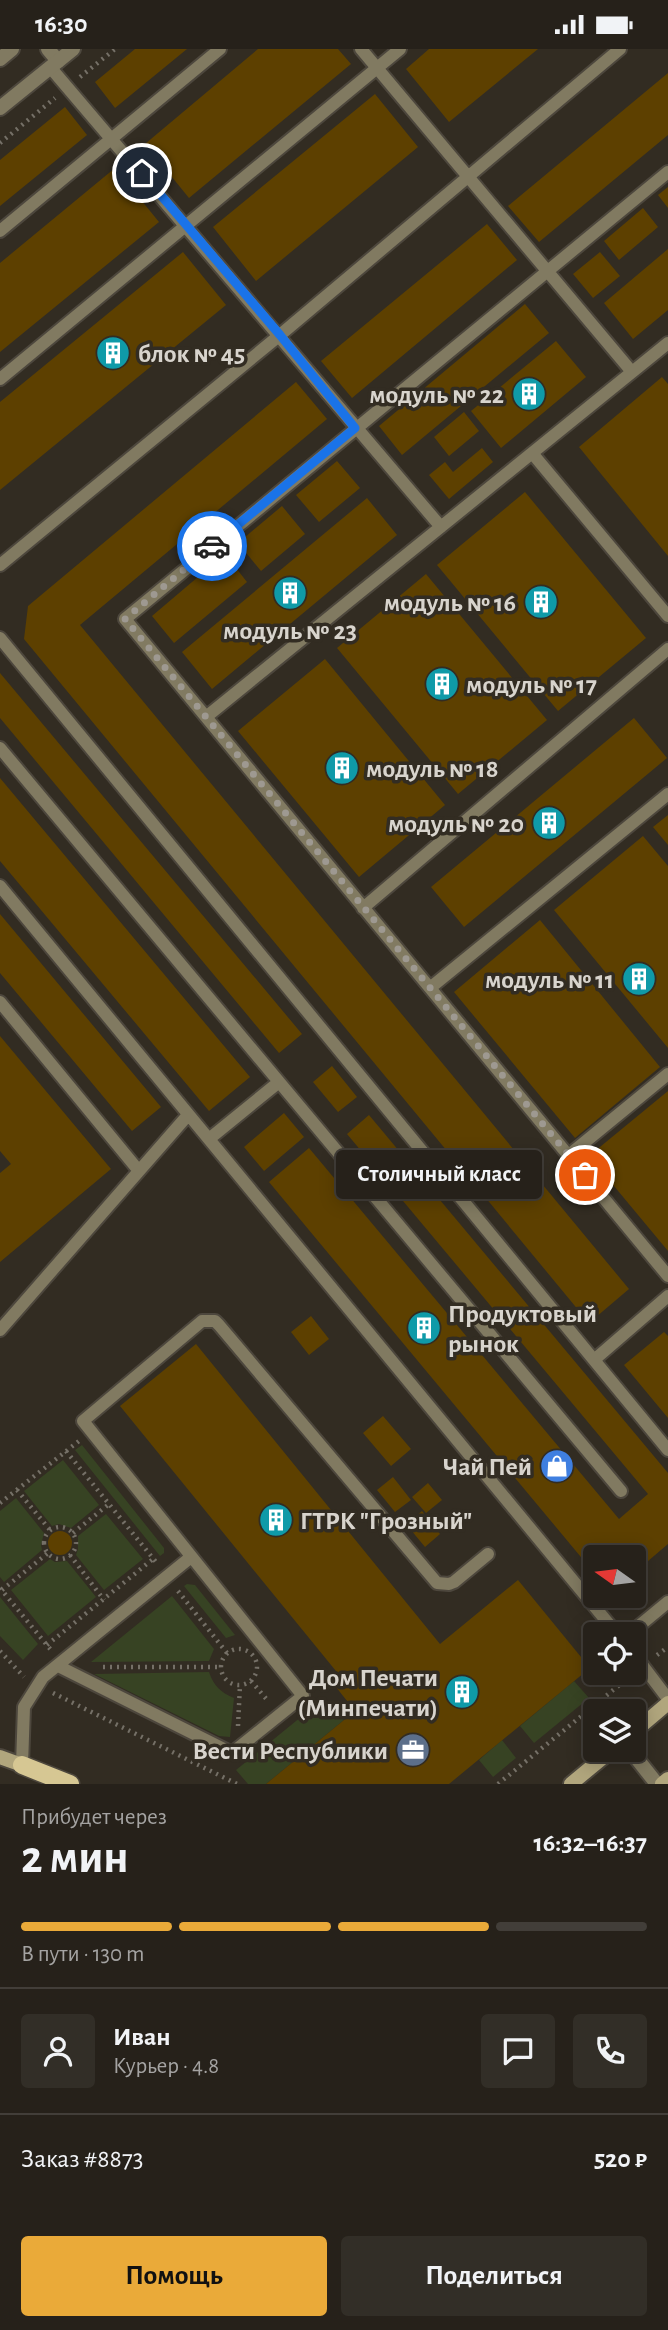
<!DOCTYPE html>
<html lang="ru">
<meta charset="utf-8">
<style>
:root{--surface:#26211a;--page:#322e27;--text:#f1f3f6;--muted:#a4a3a2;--line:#423e39;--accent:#eaaa39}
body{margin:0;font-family:"Alegreya Sans",sans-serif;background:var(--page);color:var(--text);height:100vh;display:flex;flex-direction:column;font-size:26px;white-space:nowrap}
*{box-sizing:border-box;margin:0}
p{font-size:23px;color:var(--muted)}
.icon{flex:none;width:38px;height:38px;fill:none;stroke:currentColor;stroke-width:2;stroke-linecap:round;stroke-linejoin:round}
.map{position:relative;height:1735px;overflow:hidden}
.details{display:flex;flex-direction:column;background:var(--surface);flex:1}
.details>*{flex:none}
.needle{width:46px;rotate:284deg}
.tools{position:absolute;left:583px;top:1496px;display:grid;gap:14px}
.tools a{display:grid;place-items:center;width:63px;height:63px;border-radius:7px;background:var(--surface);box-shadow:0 4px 18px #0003,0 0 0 2px var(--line);font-size:35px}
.pin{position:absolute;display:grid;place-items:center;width:60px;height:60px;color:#fff;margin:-30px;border:4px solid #fff;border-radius:50%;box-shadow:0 2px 7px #0007}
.courier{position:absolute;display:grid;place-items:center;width:70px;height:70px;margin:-35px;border:5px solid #1a73e8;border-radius:50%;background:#fff;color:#222;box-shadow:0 2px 9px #0007}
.bubble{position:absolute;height:49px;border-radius:7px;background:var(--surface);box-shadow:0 4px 18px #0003,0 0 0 2px var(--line);font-size:23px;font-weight:600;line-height:49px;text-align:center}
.head em{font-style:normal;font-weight:600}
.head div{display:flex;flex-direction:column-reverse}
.head{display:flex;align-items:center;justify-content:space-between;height:119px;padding:0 21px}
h1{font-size:46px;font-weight:600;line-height:52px}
.bar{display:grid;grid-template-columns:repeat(4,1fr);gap:10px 7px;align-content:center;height:84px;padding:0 21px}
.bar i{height:9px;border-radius:5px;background:var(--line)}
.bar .active{background:var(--accent)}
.bar p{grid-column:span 4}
.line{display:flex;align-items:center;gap:18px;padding:0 21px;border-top:2px solid var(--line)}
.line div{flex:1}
.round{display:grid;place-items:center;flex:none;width:74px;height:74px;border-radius:7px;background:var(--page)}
.button{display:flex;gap:14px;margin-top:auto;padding:14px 21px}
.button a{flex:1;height:80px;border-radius:7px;background:var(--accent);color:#111;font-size:28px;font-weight:600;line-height:80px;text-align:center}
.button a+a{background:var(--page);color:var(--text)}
.status{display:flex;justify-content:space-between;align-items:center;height:49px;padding:0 35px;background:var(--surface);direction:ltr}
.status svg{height:19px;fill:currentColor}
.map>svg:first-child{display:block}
</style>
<div class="status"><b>16:30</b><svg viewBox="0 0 49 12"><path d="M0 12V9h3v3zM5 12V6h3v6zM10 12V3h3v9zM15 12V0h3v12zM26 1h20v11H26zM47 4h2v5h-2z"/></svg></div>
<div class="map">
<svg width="668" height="1735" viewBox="0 0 668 1735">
<rect width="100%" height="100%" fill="#322c22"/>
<!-- green -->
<path fill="#374323" d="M82,1396L164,1499V1504L160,1507L75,1401Z
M63,1411L99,1456L71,1479L59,1475L52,1477L24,1442Z
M16,1449L44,1484L41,1496L42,1501L4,1533L0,1528V1462Z
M106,1465L143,1510L104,1541L76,1506L78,1500V1487Z
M50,1510L55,1513L67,1512L96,1548L48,1587L11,1541Z
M187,1535L195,1536L235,1586L226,1589L184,1537Z
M172,1547L214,1600L209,1612L91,1613Z
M0,1548L38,1595L23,1611L0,1587Z
M209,1623C214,1637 220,1643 234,1649L230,1688L219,1687L94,1625Z
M574,1632L589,1649L534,1694L520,1677Z
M323,1650L344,1671L266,1735H248L236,1721Z
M502,1691L516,1709L493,1728L479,1711Z"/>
<!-- building -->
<path fill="#5d4000" d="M135,0H187L115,59L95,33Z
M258,0H338L351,15L189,149L145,95Z
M429,0H538L449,73L406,20Z
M668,24V86L539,193L508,157Z
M375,45L418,98L256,232L213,178Z
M65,58L87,86L0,157V111Z
M115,119L159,173L0,303V214Z
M668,138V159L658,146Z
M643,159L658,178L619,211L604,192Z
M487,175L517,211L352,349L321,312Z
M668,200V261L633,290L604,254Z
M183,203L226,256L0,441V353Z
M600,203L620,227L593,249L573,225Z
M525,255L549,284L402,406L379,377Z
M556,292L586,328L501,399L471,362Z
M662,328L668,335V507L579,398Z
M296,333L327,370L80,576L629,1240L589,1274L24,590L28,557Z
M464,363L479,382L449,407L434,388Z
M482,399L493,413L449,450L429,426L445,413L453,423Z
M337,412L360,439L319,473L296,446Z
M525,443L646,589L558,662L437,516Z
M367,449L397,486L212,640L182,603Z
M282,457L305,485L261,522L238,494Z
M225,505L247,533L174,594L152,567Z
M426,525L547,671L458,745L337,599Z
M325,610L445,756L359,828L238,682Z
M0,624L302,985L279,1004L0,669Z
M634,669L667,709L464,878L431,838Z
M0,729L250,1028L209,1062L0,812Z
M668,766V796L653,778Z
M643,787L668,817V999L554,861Z
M0,865L161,1058L132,1082L0,924Z
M540,871L660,1018L575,1089L454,943Z
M0,987L111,1120L0,1213V1124L11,1115L0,1102Z
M332,1017L357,1048L338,1063L313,1033Z
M668,1042V1202L589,1107Z
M284,1064L304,1088L264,1122L244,1098Z
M369,1066L668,1424V1495L634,1524V1508H595V1525L269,1133L309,1099L619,1470L648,1445L347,1085Z
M311,1267L329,1290L309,1306L291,1283Z
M664,1283L668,1287V1369L624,1316Z
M196,1295L440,1595L518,1531L590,1619L449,1735H266L355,1662L332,1633L340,1627L120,1357Z
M383,1367L411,1400L391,1417L363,1384Z
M393,1428L411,1451L395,1463L377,1441Z
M428,1434L442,1451L426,1464L412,1448Z
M422,1462L440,1485L425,1498L406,1475Z
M48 1494a12 12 0 1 1 24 0a12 12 0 1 1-24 0Z"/>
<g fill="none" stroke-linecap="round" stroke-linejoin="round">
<!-- service casing -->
<g stroke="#4d473d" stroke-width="16">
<path id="service" d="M361,0L632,323
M50,18L441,478
M668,123L125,570L668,1227
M0,182L220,0
M0,330L400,0
M532,404L668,567
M0,516L280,286L620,0
M0,589L668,1401
M206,668L668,294
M0,699L621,1442
M0,837L618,1586
M363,859L668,600
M430,939L668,745
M0,953L139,1122
M209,1090L279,1033
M569,1106L668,1025
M0,1281L188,1066
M594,1311L668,1247
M628,1586L668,1553
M634,1605L668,1650
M58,1617L232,1704L303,1647L83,1372L202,1272H215L219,1276L437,1534L449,1535L454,1533L488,1505
M22,1716L24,1658L43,1628L191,1508"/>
</g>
<!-- minor casing -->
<g stroke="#4d473d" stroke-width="18">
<path id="minor" d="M48,0L58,12
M630,1701L657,1735"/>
</g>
<!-- tertiary casing -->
<g stroke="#4d473d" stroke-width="18">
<path id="tertiary" d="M0,10L12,0
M0,59L73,0"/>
</g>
<!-- secondary casing -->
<g stroke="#4d473d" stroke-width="18">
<path id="secondary" d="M634,1683L668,1654
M0,1708L22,1716
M571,1735L612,1701
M662,1735L668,1730"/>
</g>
<!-- primary casing -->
<g stroke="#4d473d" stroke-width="21">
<path id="primary" d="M22,1716L70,1735"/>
</g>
<!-- path -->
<path stroke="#757067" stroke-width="4.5" stroke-dasharray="2 5" stroke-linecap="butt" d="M80,28L115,0
M0,94L55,49
M66,1402L156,1513
M17,1441L50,1481
M0,1454L79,1392
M44 1494a16 16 0 1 1 32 0a16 16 0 1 1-32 0Z
M73,1484L109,1455
M70,1506L104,1551
M0,1539L51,1601
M2,1541L48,1504
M178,1542L227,1604
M47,1596L153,1510
M221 1618a18 18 0 1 1 36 0a18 18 0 1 1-36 0Z
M0,1602L24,1628
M657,1606L668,1598
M103,1618H221
M251,1632L269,1653
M53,1644L237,1735
M238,1677L240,1636
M498,1735L628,1629"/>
<!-- service -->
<use href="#service" stroke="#817a61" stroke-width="12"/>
<!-- minor -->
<use href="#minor" stroke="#817a61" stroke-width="14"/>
<!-- tertiary -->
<use href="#tertiary" stroke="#817a61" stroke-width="14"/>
<!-- secondary -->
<use href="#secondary" stroke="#b1a67d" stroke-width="14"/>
<!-- primary -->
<use href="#primary" stroke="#d6c793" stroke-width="18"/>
</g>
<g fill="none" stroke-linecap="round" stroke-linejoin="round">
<!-- done -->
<path stroke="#9e9991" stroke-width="7" stroke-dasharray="0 12.6" d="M212,497L125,570L585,1126"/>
<!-- route -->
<path stroke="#1a73e8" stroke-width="9" d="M142,124L280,286L355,379L212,497"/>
</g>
<!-- icons -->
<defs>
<g id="building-disc" transform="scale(1.75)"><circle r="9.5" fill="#0f9aa8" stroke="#322c22"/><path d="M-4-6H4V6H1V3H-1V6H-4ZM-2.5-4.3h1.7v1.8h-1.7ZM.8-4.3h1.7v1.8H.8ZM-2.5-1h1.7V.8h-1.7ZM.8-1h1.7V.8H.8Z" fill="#fff"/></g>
<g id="shop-disc" transform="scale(1.75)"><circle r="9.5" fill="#3f7fe0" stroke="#322c22"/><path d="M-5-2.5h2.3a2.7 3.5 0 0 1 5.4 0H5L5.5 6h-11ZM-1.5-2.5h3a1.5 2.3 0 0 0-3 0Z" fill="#fff"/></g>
<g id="office-disc" transform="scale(1.75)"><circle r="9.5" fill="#5c6f8a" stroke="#322c22"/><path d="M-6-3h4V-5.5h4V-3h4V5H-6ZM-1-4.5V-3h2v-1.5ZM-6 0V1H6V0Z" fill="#fff"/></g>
</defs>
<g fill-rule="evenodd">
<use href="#building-disc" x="113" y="304"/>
<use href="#building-disc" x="529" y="345"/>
<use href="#building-disc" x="290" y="544"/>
<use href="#building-disc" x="541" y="553"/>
<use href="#building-disc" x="442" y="635"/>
<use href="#building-disc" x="342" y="719"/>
<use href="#building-disc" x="549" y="774"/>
<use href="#building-disc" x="639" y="930"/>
<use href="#building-disc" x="424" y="1279"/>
<use href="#shop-disc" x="557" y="1417"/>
<use href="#building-disc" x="276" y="1471"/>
<use href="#building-disc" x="462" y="1643"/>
<use href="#office-disc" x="413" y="1701"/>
</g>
<g text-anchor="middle" stroke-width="7" stroke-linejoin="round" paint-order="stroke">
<!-- poi labels -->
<g font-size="26" font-weight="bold" fill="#d8d4cd" stroke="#322c22" text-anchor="end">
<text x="138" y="313" text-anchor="start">блок № 45</text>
<text x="504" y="354">модуль № 22</text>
<text x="516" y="562">модуль № 16</text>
<text x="290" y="590" text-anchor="middle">модуль № 23</text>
<text x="466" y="644" text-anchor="start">модуль № 17</text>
<text x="366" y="728" text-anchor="start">модуль № 18</text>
<text x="524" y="783">модуль № 20</text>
<text x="614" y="939">модуль № 11</text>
<text x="448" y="1273" text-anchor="start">Продуктовый<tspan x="448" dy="30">рынок</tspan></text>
<text x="532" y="1426">Чай Пей</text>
<text x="300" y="1480" text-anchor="start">ГТРК "Грозный"</text>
<text x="438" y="1637">Дом Печати<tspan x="438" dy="30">(Минпечати)</tspan></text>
<text x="388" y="1710">Вести Республики</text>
</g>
</g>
</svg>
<div class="tools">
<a><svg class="needle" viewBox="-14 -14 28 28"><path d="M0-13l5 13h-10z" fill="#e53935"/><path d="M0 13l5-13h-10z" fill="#a4a3a2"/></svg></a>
<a><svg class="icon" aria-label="locate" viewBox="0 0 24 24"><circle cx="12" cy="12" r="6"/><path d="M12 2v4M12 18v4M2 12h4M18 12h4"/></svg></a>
<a><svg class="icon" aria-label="layers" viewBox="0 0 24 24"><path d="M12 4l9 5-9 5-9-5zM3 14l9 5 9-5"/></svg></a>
</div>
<div class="pin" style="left:585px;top:1126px;background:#ea580c"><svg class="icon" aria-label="bag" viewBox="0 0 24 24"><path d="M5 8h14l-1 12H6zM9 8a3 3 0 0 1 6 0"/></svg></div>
<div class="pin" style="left:142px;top:124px;background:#1f2937"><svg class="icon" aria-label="home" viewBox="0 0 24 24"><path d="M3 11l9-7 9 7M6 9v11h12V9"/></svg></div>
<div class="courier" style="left:212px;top:497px"><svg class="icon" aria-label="car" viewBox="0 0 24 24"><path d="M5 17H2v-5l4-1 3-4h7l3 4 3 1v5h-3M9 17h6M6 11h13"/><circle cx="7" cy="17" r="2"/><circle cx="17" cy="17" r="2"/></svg></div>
<div class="bubble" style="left:336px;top:1101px;width:206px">Столичный класс</div>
</div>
<section class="details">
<div class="head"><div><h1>2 мин</h1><p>Прибудет через</p></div><em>16:32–16:37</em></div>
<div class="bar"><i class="active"></i><i class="active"></i><i class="active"></i><i></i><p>В пути · 130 m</p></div>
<div class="line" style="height:126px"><a class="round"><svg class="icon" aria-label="person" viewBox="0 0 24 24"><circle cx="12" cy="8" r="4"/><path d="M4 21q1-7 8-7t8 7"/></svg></a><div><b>Иван</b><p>Курьер · 4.8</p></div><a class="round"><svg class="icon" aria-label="chat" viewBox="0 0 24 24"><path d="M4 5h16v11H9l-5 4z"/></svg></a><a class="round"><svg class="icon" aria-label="phone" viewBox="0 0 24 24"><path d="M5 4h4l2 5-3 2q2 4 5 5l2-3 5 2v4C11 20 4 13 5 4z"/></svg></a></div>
<div class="line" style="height:91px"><div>Заказ #8873</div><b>520 ₽</b></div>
<div class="button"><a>Помощь</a><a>Поделиться</a></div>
</section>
